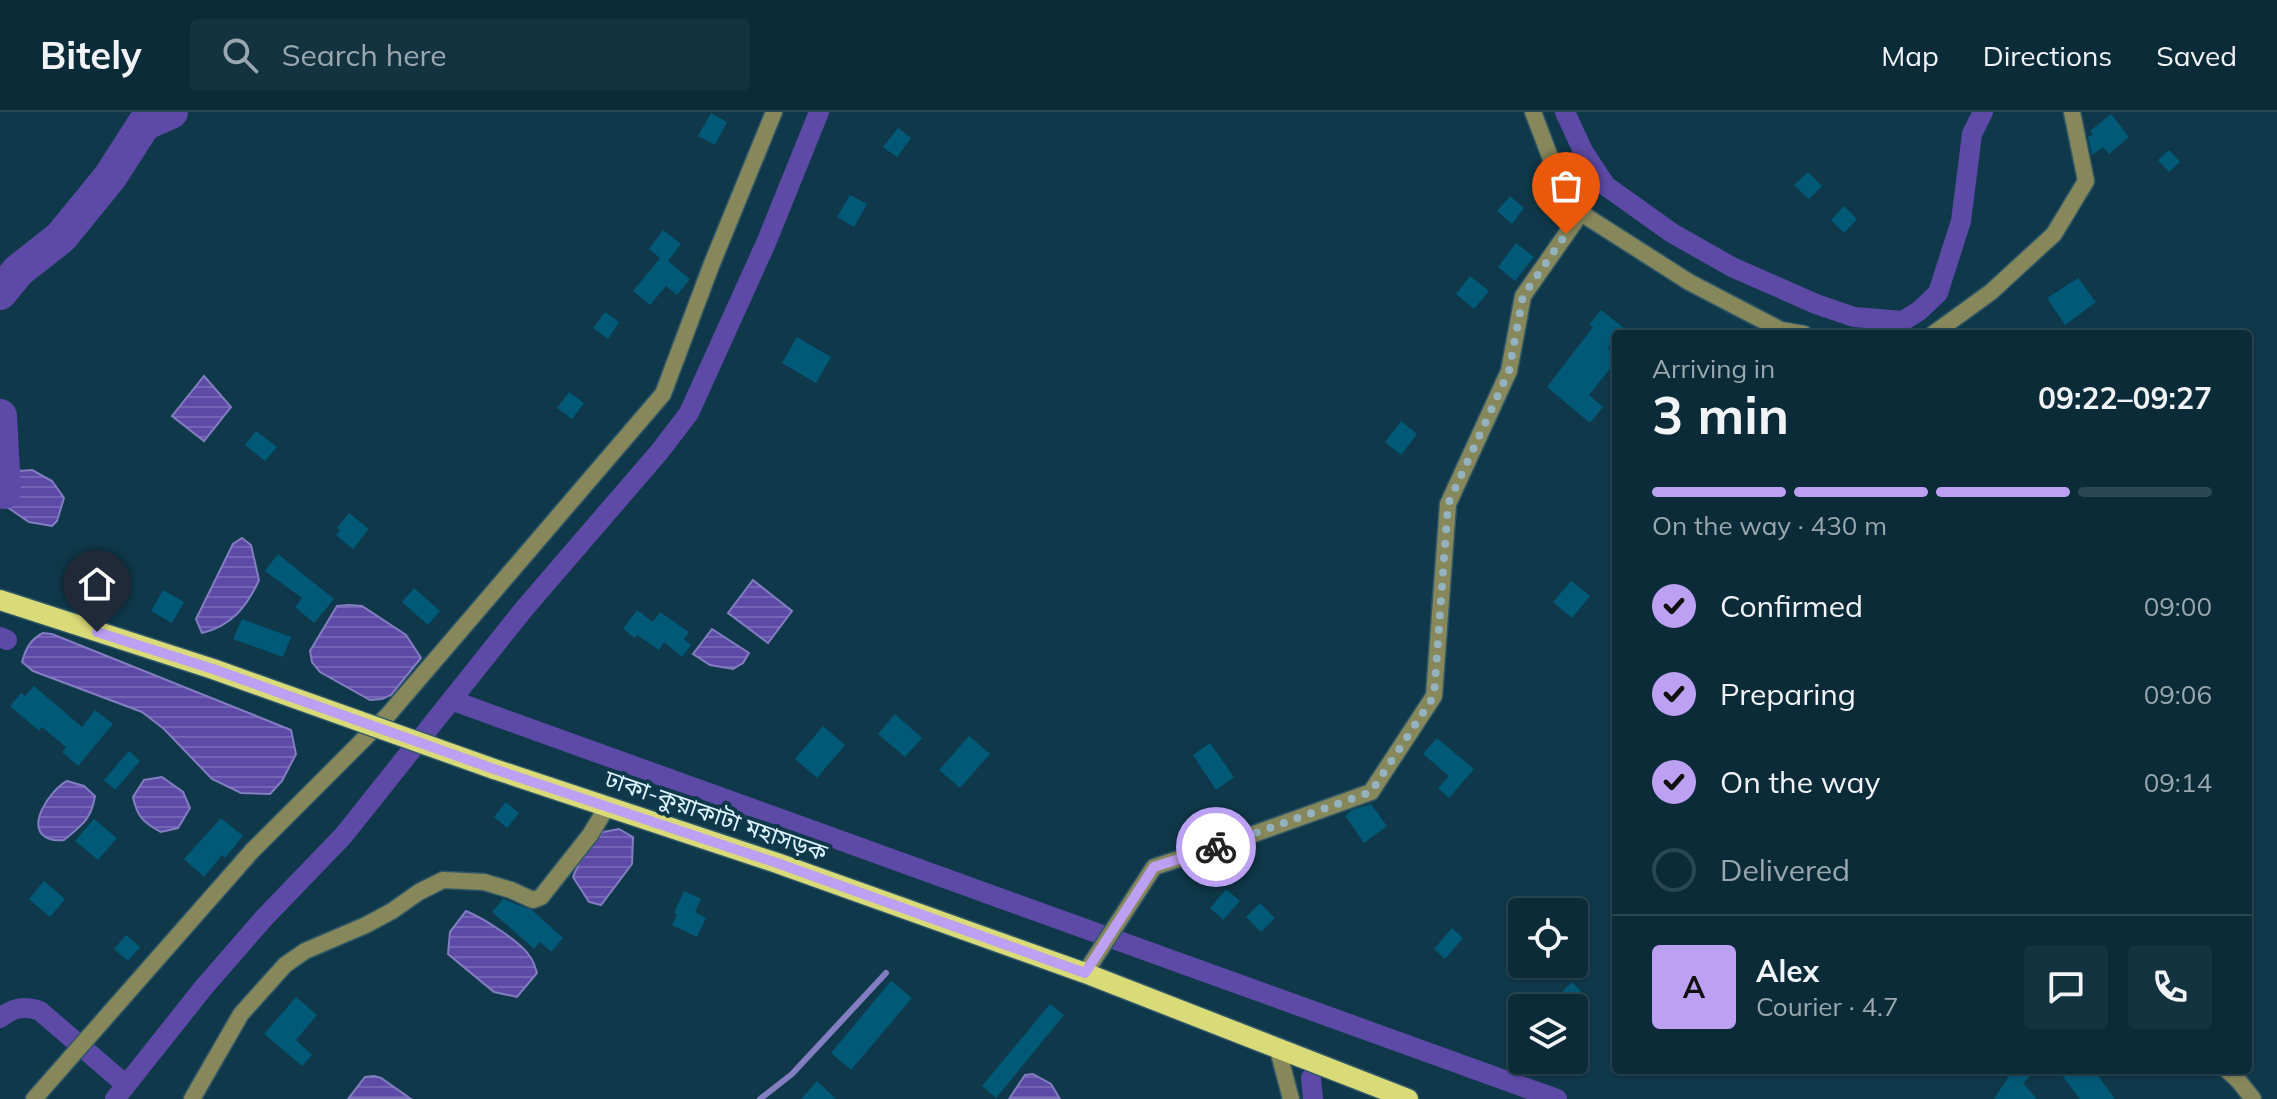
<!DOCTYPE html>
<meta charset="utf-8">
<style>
:root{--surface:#0b2b38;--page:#143340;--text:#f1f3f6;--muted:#9aa7ae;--line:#2b4753;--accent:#bca0f2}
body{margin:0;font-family:Mulish,"Noto Sans Bengali",sans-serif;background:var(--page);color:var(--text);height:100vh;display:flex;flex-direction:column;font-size:30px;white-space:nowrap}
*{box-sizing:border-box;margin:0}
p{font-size:26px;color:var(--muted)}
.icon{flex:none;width:44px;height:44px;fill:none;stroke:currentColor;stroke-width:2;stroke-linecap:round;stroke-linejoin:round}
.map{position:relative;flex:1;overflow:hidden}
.side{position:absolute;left:1612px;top:218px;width:640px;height:744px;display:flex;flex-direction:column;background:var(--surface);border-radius:8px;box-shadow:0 2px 6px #0004,0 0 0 2px var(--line)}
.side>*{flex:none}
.buttons{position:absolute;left:1508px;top:786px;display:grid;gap:16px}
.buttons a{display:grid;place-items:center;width:80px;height:80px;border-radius:8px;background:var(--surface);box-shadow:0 2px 6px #0004,0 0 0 2px var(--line);font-size:40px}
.pin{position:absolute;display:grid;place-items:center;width:68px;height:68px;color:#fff;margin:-82px -34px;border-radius:50% 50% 50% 0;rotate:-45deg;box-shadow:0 0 8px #0007}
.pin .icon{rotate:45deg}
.courier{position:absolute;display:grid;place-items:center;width:80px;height:80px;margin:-40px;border:6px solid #bca0f2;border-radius:50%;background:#fff;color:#222;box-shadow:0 2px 10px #0007}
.overview em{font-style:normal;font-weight:700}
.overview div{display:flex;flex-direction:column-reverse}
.overview{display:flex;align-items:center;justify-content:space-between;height:136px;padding:0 40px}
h1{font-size:52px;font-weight:700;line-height:60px}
.bar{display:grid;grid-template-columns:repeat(4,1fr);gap:12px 8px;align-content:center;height:96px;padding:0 40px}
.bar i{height:10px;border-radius:6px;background:var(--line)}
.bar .current{background:var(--accent)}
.bar p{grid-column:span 4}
.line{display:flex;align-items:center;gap:20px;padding:0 40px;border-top:2px solid var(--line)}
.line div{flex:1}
.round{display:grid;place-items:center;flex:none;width:84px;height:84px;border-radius:8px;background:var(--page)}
ol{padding:0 40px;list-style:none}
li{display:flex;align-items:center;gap:24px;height:88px}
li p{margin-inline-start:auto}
li .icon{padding:8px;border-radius:50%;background:var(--accent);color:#111;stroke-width:4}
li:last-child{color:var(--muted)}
li i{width:44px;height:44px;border:4px solid var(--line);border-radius:50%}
header{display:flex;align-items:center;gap:48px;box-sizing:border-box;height:112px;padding:0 40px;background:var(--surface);border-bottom:2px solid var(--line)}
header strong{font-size:38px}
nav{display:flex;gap:44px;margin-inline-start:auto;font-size:28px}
.search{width:560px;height:72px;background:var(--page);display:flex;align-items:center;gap:20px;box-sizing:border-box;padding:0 28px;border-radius:8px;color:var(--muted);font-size:30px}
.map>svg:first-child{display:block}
</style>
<header>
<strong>Bitely</strong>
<div class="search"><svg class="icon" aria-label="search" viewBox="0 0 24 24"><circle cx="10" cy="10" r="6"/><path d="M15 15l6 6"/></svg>Search here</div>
<nav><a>Map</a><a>Directions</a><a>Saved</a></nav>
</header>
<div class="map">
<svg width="2277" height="987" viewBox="0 0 2277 987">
<defs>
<pattern id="water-rules" width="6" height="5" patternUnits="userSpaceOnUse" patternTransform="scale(2)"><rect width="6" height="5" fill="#5d4aa7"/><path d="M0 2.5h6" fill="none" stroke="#7465b4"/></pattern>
</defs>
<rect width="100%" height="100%" fill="#0f394a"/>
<!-- water -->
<path fill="url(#water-rules)" stroke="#837dc1" stroke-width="2" d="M204,264L231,295L204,329L172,304Z
M32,358L52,369L64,386L57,409L52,414L29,410L4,393L6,375L18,359Z
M242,426L251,433L259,468C247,495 231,514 202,521L196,507L233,432Z
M753,468L792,499L768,531L728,501Z
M349,493L362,494L406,523L421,546L391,583L382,587L370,588L320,560L312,550L310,539L337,494Z
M712,517L749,541L743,551L733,557L710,553L693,542Z
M43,521L52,522L291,618L296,642L282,669L270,682L241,681L212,667L164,617L142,600L33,559L22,550C26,536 30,528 43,521Z
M162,665L183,680L190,696L178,716L161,720C144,711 137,705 133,685L144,668Z
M67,669L84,674L95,684C91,708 82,713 64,728C59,728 55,729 50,727C22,718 51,677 67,669Z
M619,717L633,725L632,752L601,793L589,790L573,765L582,744L603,720Z
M466,799C483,806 518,828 529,843C533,848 535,854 537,861L517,885L494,880L448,842L450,820Z
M1033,962L1051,972L1060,987H1009L1025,963Z
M374,964L381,966L411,987H348L365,965Z"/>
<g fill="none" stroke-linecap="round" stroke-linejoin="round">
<!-- stream -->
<path stroke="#837dc1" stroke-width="6" d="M760,987L792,962L886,861"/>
<!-- canal -->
<path stroke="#5d4aa7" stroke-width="20" d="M1565,0L1583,39L1606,74L1672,121L1732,155L1816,192L1854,205L1903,209L1919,199L1938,181L1961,109L1972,22L1983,0
M0,525L7,528
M451,588L1557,987
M0,906C13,896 24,893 40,899L126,973
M1311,966L1313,987
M115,987L204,875L264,806L343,724L524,497L660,339L689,301L766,131L819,0"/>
<!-- river -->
<path stroke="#5d4aa7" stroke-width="34" d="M0,181L18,159L61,125L110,65L144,12L171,0
M0,304L4,380"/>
</g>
<!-- building -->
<path fill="#005977" d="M711,1L727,10L715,33L698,24Z
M2111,2L2129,25L2109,42L2103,35L2092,43L2088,25L2093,22L2090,19Z
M898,16L911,26L897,45L883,35Z
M2169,38L2180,50L2169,60L2158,48Z
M1808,60L1822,74L1809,87L1794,73Z
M850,83L867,92L854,115L837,105Z
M1510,84L1524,96L1512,112L1497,99Z
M1844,94L1857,107L1844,121L1831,108Z
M663,118L681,132L668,149L690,167L677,183L666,174L650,193L633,179L660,146L649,137Z
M1516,131L1534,145L1515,169L1498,155Z
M1470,164L1489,179L1474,197L1456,182Z
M2078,166L2096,190L2065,213L2047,186Z
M1601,198L1624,216L1619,222H1616V225L1608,236L1616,243V249L1589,283L1603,295L1590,311L1547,275L1593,215L1589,213Z
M605,200L619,210L608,227L593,216Z
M797,225L831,245L816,271L782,251Z
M569,280L584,291L572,307L557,296Z
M1401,309L1417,322L1401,343L1385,330Z
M256,319L277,335L265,349L245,333Z
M349,401L369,417L353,437L336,423L340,418L337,416Z
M278,442L334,487L314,511L295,495L302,486L265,459Z
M1571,469L1590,484L1572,506L1553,490Z
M414,476L440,499L428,513L402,490Z
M163,478L184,490L172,511L151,499Z
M637,498L653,510L660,500L689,520L684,527L691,533L682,545L664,530L659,538L637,523L635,526L623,517Z
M242,507L291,525L283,545L233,527Z
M34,574L82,615L95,598L113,612L78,654L62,640L66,635L42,615L39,619L10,594L21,581L25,584Z
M895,602L922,626L905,645L878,622Z
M823,614L845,633L817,666L795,647Z
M969,624L990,642L960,676L939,658Z
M1437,626L1474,657L1449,686L1438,676L1449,664L1423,642Z
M1210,631L1234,665L1216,678L1193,643Z
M129,639L140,649L115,678L104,668Z
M506,690L519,701L507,716L494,705Z
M1371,692L1387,714L1364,731L1345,704L1352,698Z
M221,706L243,724L225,746L222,743L204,765L184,747Z
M94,707L117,726L98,748L75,729Z
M44,769L65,787L50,805L29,787Z
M1226,777L1240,789L1223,808L1210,796Z
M684,779L701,787L695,800L706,806L697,825L672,813L677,802L674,801Z
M503,787L532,798L563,826L551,840L540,830L534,837L492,800Z
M1260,791L1275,806L1261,820L1246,805Z
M1452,816L1463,826L1445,847L1434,837Z
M126,823L140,835L128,849L114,837Z
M891,869L912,886L851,958L831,941Z
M1572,870L1588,887L1576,898L1560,882Z
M296,885L317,903L296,928L312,943L302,954L264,922Z
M1050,892L1064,903L996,986L982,974Z
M2013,958H2036L2023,971L2037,987H1994Z
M2058,958H2094L2115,987H2080Z
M817,969L836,987H801Z"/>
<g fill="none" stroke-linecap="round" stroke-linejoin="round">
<!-- street casing -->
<g stroke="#305767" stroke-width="19">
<path id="street" d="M1533,0L1563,79L1581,101L1689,170L1781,218L1804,222
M1933,222L1991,180L2054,122L2086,69L2072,0
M1085,861L1154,755L1237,728L1371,680L1434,584L1448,392L1509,259L1523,184L1581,101
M1278,938L1291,987
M2227,958L2238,968L2253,987
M34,987L252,739L388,603L663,282L711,154L774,0
M192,987L241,902L285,853L305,839L366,813L392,799L419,780L443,768L484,770L511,778L533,788L541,785L590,723L607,695"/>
</g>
<!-- primary casing -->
<g stroke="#305767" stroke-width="23">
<path id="primary" d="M0,488L213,557L359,609
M494,657L777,751L1085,861L1408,987"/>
</g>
<!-- street -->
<use href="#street" stroke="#86875a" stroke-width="16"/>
<!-- primary -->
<use href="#primary" stroke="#d9da78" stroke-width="20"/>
<!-- primary-bridge casing -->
<g stroke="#305767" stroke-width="23" stroke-linecap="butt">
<path id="primary-bridge" d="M359,609L494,657"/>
</g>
<!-- primary-bridge -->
<use href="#primary-bridge" stroke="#d9da78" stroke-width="20"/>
</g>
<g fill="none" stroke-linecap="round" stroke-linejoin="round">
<!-- done -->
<path stroke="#95b2bf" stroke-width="8" stroke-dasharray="0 14.4" d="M1216,735L1371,680L1434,584L1448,392L1509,259L1523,184L1566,122"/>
<!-- route -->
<path stroke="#bca0f2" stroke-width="10" d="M97,520L213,557L494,657L777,751L1085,861L1154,755L1216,735"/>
</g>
<g text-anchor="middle" stroke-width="8" stroke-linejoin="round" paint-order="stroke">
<!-- street labels -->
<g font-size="24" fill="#ddf3fe" stroke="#0f394a">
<text transform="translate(716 704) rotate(19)" y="8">ঢাকা-কুয়াকাটা মহাসড়ক</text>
</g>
</g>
</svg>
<div class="buttons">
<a><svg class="icon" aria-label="locate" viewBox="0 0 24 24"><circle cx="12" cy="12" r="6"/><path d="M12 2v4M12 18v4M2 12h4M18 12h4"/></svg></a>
<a><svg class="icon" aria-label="layers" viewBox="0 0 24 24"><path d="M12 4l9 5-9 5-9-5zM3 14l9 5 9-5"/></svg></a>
</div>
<div class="pin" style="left:1566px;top:122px;background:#ea580c"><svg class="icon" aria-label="bag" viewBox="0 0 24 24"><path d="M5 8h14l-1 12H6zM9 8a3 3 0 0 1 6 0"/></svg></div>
<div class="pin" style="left:97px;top:520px;background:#1f2937"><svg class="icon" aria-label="home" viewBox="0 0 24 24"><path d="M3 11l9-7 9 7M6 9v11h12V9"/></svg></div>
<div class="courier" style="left:1216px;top:735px"><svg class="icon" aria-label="bike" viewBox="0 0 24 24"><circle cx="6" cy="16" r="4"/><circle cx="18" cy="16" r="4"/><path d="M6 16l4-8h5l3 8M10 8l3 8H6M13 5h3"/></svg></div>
<section class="side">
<div class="overview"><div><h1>3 min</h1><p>Arriving in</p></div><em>09:22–09:27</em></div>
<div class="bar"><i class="current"></i><i class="current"></i><i class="current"></i><i></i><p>On the way · 430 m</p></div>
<ol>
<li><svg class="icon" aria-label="check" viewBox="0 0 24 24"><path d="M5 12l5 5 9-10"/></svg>Confirmed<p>09:00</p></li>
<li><svg class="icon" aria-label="check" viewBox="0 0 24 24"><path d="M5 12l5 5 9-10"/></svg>Preparing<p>09:06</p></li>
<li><svg class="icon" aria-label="check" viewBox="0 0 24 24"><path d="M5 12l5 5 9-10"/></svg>On the way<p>09:14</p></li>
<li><i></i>Delivered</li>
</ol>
<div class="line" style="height:144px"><b class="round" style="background:var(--accent);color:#111">A</b><div><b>Alex</b><p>Courier · 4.7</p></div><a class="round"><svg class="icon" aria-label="chat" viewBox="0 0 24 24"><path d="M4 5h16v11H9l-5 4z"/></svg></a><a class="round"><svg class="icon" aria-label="phone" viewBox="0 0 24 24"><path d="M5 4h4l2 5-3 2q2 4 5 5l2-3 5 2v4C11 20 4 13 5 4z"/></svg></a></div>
</section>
</div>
